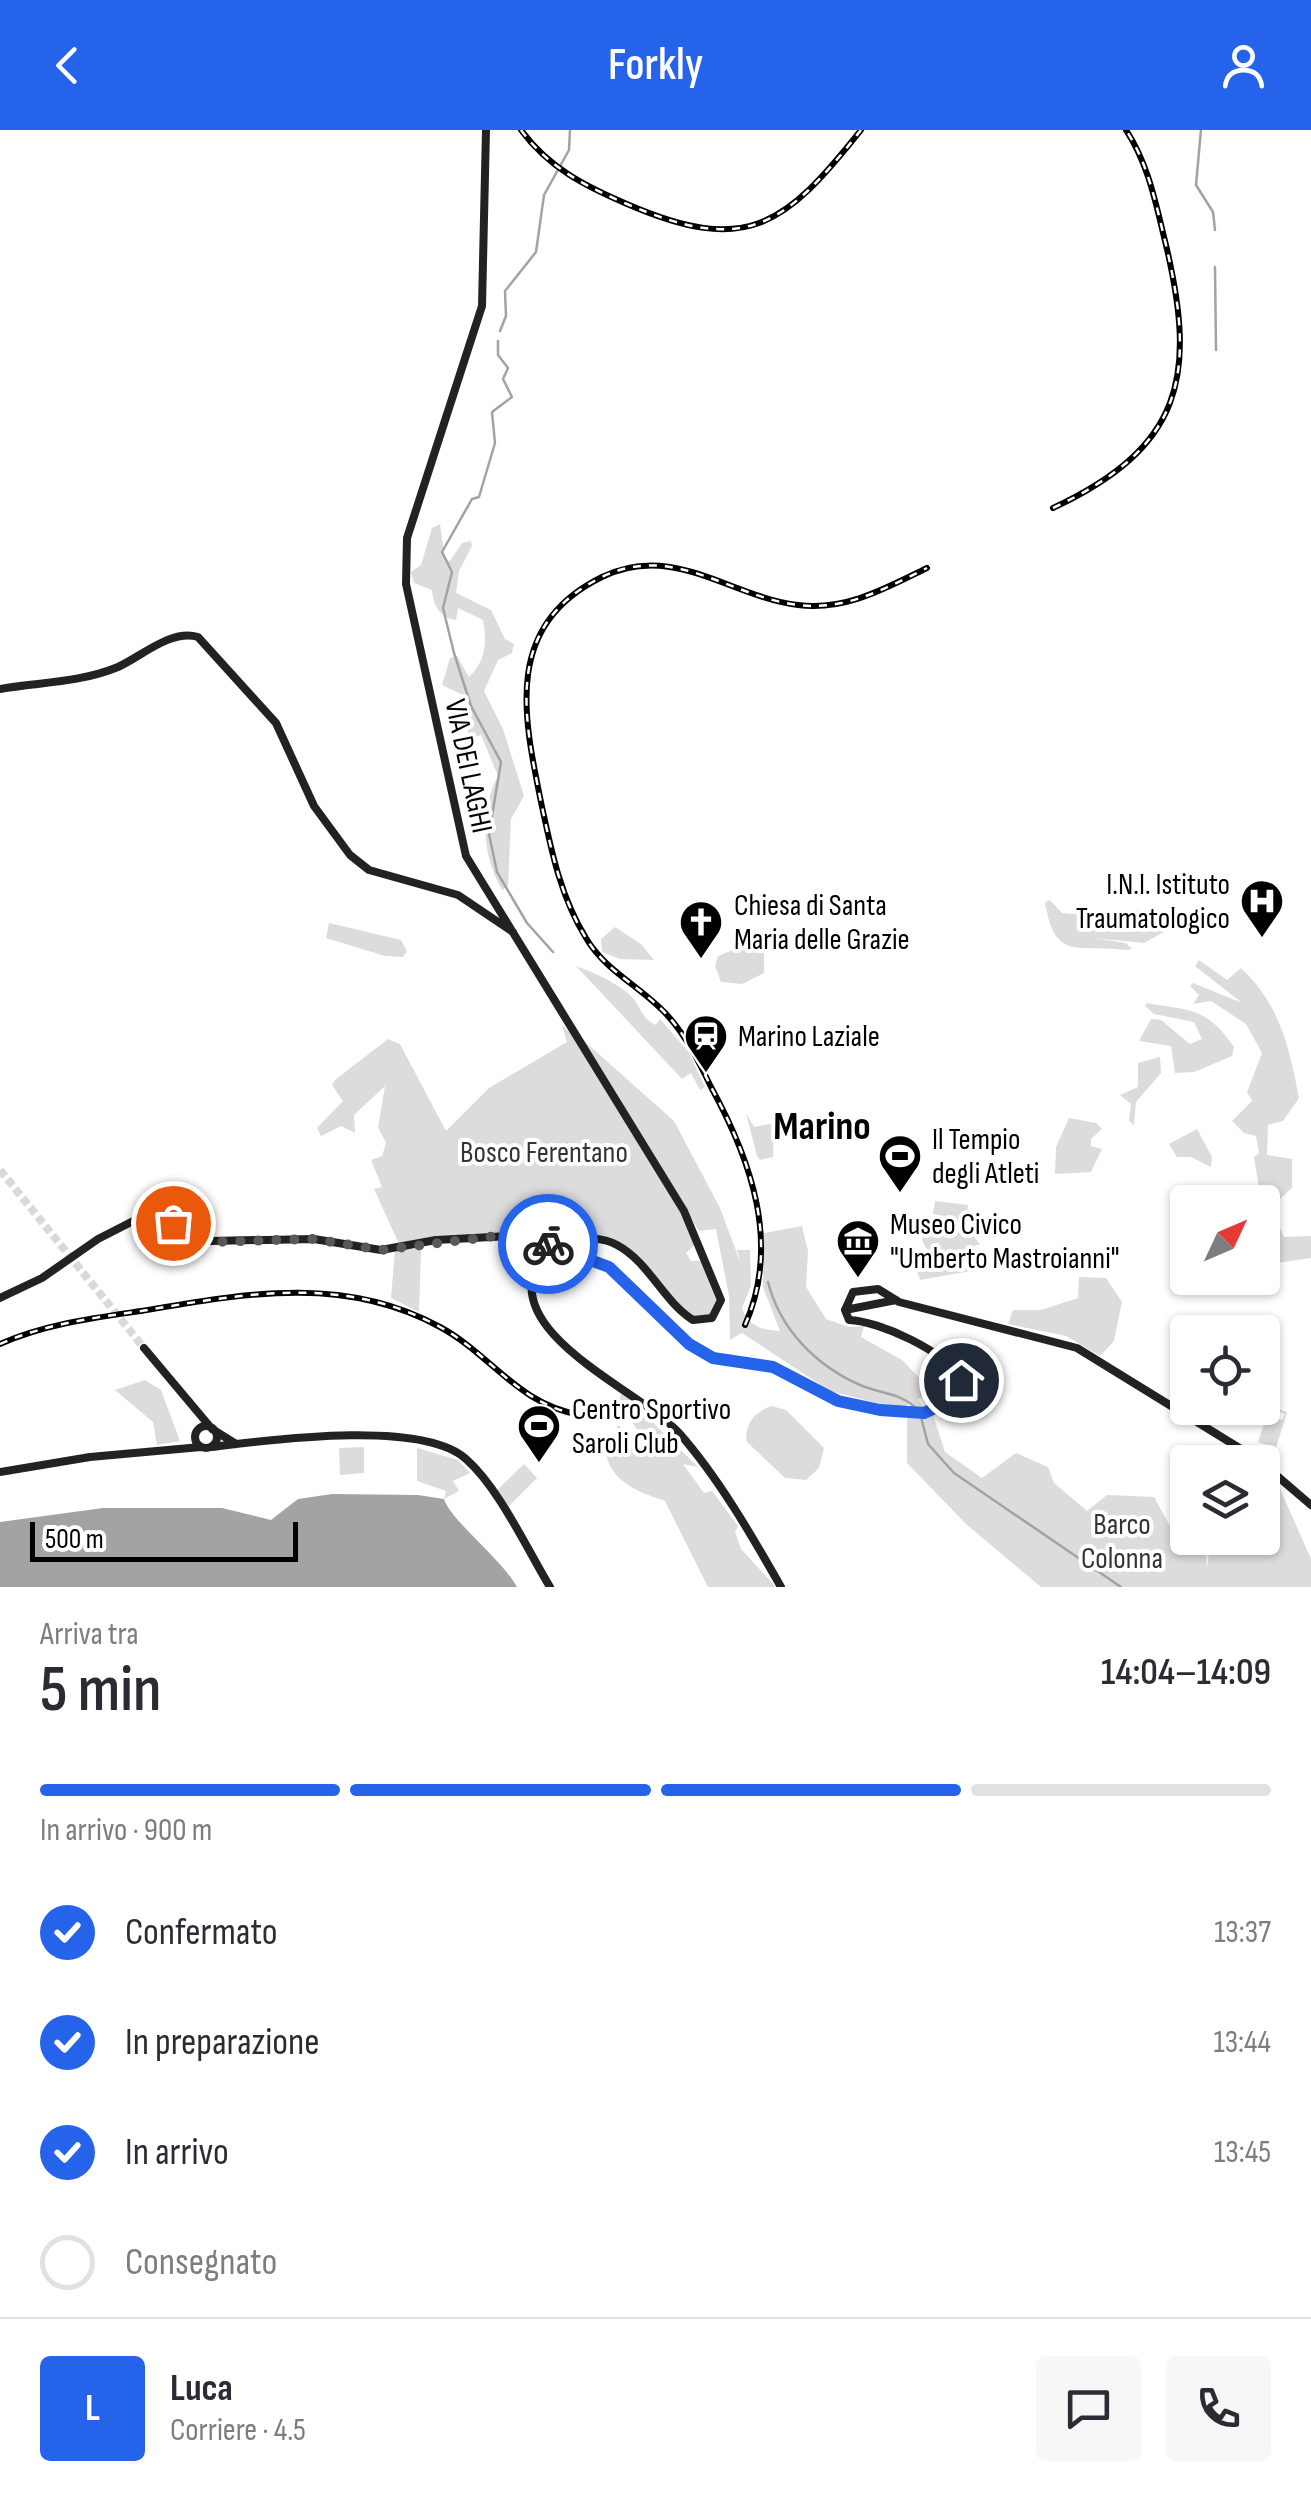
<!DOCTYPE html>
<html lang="it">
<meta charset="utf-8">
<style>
:root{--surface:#fff;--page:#f7f7f7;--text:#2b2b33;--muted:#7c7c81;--line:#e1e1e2;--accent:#2563eb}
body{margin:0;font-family:"Sofia Sans Condensed",sans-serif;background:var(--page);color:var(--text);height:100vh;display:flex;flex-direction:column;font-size:38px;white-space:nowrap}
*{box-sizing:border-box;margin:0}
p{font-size:32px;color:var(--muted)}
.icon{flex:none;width:55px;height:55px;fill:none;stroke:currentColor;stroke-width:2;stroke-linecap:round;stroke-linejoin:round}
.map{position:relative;height:1457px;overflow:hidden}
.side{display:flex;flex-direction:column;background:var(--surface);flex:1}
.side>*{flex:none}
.needle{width:65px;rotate:46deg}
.controls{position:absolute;left:1170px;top:1055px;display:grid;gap:20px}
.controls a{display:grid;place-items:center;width:110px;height:110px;border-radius:10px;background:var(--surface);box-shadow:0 2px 8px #0004;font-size:50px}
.scale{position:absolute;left:30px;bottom:25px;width:268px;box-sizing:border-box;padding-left:10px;border:5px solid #000;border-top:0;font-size:28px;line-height:35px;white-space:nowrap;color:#000;-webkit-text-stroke:8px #fff;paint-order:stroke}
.pin{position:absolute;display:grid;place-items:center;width:85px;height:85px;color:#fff;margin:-42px;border:5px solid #fff;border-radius:50%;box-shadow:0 2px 10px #0007}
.courier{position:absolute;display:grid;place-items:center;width:100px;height:100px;margin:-50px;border:8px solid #2563eb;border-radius:50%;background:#fff;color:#222;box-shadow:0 2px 12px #0007}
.headline em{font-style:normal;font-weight:600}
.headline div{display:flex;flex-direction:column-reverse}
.headline{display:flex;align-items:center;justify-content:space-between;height:170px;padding:0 40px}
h1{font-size:65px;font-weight:600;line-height:75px}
.bar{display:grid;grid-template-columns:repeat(4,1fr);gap:15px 10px;align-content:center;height:120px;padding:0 40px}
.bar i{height:12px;border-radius:8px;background:var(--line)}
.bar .selected{background:var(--accent)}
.bar p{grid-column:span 4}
.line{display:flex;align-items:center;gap:25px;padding:0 40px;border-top:2px solid var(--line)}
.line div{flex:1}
.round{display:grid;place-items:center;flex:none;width:105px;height:105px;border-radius:10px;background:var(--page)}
ol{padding:0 40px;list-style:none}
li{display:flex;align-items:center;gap:30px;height:110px}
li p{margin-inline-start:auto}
li .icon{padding:10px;border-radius:50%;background:var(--accent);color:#fff;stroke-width:4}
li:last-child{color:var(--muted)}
li i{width:55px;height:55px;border:5px solid var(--line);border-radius:50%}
header{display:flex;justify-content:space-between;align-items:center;height:130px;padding:0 40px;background:var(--accent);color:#fff;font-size:45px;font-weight:600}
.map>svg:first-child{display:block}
</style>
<header><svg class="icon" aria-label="back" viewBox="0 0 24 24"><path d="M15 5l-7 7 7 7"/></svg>Forkly<svg class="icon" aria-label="person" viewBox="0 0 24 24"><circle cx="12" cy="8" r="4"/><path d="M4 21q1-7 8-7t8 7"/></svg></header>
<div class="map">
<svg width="1311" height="1457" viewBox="0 0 1311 1457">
<rect width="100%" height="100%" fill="#fff"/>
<!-- green -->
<path fill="#dcdcdc" d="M440,394L445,430L450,431L462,413L471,411L472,416L459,441L456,463L491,480L505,509L514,514L512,523L498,530L484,561L503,599L524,666L511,689L508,756L502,760C482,725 479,681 498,646L481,605L466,609L472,583L465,566L442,555L450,528L457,526L469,547C486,531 487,512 483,490L458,478L456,490C440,488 433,475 432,460L414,453L411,442L421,435L432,398Z
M1050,770L1062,783C1104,788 1143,772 1184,785L1183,791L1173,793L1143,784L1097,793L1151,788L1171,798L1144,813L1094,808L1126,813L1132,819L1126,820C1076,814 1055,832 1045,772Z
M329,793L401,810L407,821L403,827L385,826L326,808Z
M615,797L641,814L654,830L620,829L602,822L601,809Z
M753,812L764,824V843L742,854L721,852L715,836L718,826Z
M1199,830L1227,850L1241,838C1280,875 1289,916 1299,968L1283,991L1268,995L1267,1025L1292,1029V1058L1274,1074L1260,1065L1254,1027L1259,1023L1256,1006L1244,1003L1232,991L1252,971L1247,962L1262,923L1246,894L1211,871L1193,874L1199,865L1190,856L1193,853L1242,873L1195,836Z
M576,836C595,843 613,851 629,864C641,875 641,889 656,895L660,889L688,921L705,957L700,960L691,943L682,949Z
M1147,873C1191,881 1206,877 1234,917L1232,926L1194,942L1175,943L1171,916L1139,911L1151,889L1161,890L1190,914L1202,909L1194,892L1154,884L1145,876Z
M562,895L577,909L698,1112L686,1123L691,1131H705L719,1167L713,1185L692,1189L635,1127L600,1106L552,1109L508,1103L432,1107L399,1114L374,1059L382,1057L371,1030L382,1026L386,1013L378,997L385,956L354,985L355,1003L341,996L321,1006L317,998L343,971L332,955L335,950L388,909L400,914L446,1001L489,958L567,912Z
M583,910L674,991L720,1078L741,1134L737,1120H750L751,1156L742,1178C749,1197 762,1200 780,1201L763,1157L764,1103L802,1096L808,1121L806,1157L826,1189L849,1197L864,1196L861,1207L902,1230L927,1256V1266L918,1269L925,1280L918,1281L910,1273L900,1279L830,1261L742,1203L730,1210L729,1166L716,1099L699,1101Z
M1160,927L1161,943L1136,972L1134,995L1129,991L1131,974L1120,965L1138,957V933Z
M746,983L754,997L774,993L773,1027L760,1030L757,1026Z
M1069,988L1096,993L1102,999L1091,1009V1016L1102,1019L1091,1042L1055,1044L1056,1017Z
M1197,999L1212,1027L1211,1037L1191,1027H1177L1169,1014Z
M935,1071L968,1075L965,1094L980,1115H975L974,1132L932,1127L923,1113L918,1087L956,1093V1088L933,1084Z
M1269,1084L1275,1086L1284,1107L1311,1106V1128L1263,1135V1088Z
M408,1116L421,1121L419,1182L391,1168L395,1119Z
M961,1130L977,1140L920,1150L915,1135Z
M1079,1147L1106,1148L1122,1172L1114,1211L1100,1226L1066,1206L1008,1194L1013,1180H1041L1078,1168Z
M145,1250L161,1260L180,1311L157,1315L153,1292L115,1260Z
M622,1262L698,1337L683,1334L704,1363L712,1361L738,1396L735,1402L741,1419L776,1457H708L665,1371C636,1361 608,1351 605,1317L622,1313L615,1302L618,1295L637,1313L642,1306L631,1291L634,1287L619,1270Z
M772,1276L786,1280L824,1318L819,1338L806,1350L785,1348L747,1312C743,1294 757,1280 772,1276Z
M1268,1276L1287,1282L1276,1318L1258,1312L1267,1285L1282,1290L1285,1284Z
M933,1285L945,1322L982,1348L1016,1323L1048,1337L1054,1353L1087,1381L1107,1365L1154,1367L1171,1398L1206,1420L1207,1438L1211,1408H1262L1263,1358L1277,1352L1311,1429V1457H1041L966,1394L907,1333V1286Z
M364,1317V1343L340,1345L339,1318Z
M417,1318L458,1330L470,1343L453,1351L459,1361L444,1369L446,1361L417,1351Z
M524,1334L537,1348L509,1376L495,1362Z"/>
<!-- water -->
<path fill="#a3a3a3" d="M332,1364L418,1365L444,1369C451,1391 500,1427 517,1457H0V1392L103,1378H222L271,1390L298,1369Z"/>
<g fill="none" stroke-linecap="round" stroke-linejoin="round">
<!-- stream -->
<path stroke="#a3a3a3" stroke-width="2.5" d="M1201,0L1196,55L1213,82L1215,100
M1215,137L1216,220
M500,201L506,186L505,161L536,122L544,65L569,20L570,0
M498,211V225L508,238L503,249L512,267L492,282L495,313L479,367L472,369L442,422L452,442L443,478L454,523L471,576L501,632L489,704L497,742L527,793L553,822
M768,1152C780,1199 815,1235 860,1255C881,1264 902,1263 918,1280
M921,1287L928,1314L954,1343L1121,1457"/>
<!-- secondary-tunnel -->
<path stroke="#d9d9d9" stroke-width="8" stroke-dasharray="8 4" stroke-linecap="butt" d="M0,1040L144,1218"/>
<!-- secondary -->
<path stroke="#222" stroke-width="8" d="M486,0L482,176L407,408L406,454L466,726L684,1081L721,1170L712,1188L693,1190C663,1171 649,1132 617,1115C603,1107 580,1107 564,1110C550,1113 544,1123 537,1135C502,1205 643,1262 679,1303C718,1347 752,1406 781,1457
M0,559C40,552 79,553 118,537C142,526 171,499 198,507L276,593L314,676L350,725L369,740L458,765L513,802
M0,1168L42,1148L98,1109L143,1086L165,1089L210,1111L314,1109L381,1120L436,1110L511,1106L604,1134L689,1214L713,1228L777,1238L838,1271L881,1280L929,1282L957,1265L960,1248C945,1221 879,1191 849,1190L845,1180
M845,1180L853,1162L878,1159L899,1172L1077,1218L1262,1332
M845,1180L896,1170
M144,1218L212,1299L236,1314
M195 1307a11 11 0 1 1 22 0a11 11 0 1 1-22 0Z
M211,1317C269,1310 422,1289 466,1329C499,1358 527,1419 550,1457
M1262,1333L1311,1375
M0,1342L90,1327L201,1317"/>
<!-- rail casing -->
<g stroke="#000" stroke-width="6">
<path id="rail" d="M521,0C549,38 585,56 627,74C747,126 785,96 861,0
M1053,378C1183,317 1197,247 1166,115C1156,75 1149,35 1126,0
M745,1195C781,1114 751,1030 711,957C699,932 686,906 668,886C642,857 606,842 586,808C560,766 551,719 541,672C523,584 504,495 602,447C674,412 730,467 798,475C846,481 886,458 927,438
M0,1214C45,1194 93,1188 141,1181C243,1164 344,1144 440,1197C492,1225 518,1275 581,1285"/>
</g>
<!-- rail -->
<use href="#rail" stroke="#fff" stroke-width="2.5" stroke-dasharray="8" stroke-linecap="butt"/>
</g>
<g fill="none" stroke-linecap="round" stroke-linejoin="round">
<!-- done -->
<path stroke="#595959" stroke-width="10" stroke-dasharray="0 18" d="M173,1093L210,1112L314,1109L381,1120L505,1105L548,1114"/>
<!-- route -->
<path stroke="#2563eb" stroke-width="12" d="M548,1114L609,1137L689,1214L713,1228L773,1237L838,1271L880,1280L924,1283L952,1270L961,1250"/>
</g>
<!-- icons -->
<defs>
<g id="hospital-pin" transform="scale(2.25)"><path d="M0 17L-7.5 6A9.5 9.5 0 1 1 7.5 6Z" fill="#000" stroke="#fff"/><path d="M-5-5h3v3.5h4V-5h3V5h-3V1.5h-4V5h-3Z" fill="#fff"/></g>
<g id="church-pin" transform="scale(2.25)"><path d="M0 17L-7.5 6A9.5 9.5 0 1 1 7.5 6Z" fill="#000" stroke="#fff"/><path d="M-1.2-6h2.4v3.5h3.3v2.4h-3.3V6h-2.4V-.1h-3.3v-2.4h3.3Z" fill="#fff"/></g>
<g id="station-pin" transform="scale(2.25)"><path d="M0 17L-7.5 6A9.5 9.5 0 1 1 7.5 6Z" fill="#000" stroke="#fff"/><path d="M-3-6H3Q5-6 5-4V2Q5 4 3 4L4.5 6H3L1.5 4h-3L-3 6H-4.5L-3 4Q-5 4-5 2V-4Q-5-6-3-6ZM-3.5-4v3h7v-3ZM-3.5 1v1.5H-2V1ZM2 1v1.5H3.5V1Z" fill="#fff"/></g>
<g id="stadium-pin" transform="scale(2.25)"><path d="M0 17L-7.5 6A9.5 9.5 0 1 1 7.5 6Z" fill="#000" stroke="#fff"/><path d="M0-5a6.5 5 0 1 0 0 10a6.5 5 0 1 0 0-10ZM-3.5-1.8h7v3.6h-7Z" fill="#fff"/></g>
<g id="museum-pin" transform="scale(2.25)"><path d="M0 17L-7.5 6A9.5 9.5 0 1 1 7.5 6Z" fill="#000" stroke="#fff"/><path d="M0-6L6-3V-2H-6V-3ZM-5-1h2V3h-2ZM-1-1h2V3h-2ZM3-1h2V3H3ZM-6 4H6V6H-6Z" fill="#fff"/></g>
</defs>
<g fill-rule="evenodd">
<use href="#hospital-pin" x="1262" y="771"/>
<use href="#church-pin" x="701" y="792"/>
<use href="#station-pin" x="706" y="906"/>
<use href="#stadium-pin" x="900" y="1026"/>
<use href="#museum-pin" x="858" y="1111"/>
<use href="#stadium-pin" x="539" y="1296"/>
</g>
<g text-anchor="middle" stroke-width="8" stroke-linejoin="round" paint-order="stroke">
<!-- street labels -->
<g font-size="30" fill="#000" stroke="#fff">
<text transform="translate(469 636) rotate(78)" y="10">VIA DEI LAGHI</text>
</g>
<!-- poi labels -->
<g font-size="30" fill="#000" stroke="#fff" text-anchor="start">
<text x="1230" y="764" text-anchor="end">I.N.I. Istituto<tspan x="1230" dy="34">Traumatologico</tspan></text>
<text x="734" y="785">Chiesa di Santa<tspan x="734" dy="34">Maria delle Grazie</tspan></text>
<text x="738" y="916">Marino Laziale</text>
<text x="932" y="1019">Il Tempio<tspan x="932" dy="34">degli Atleti</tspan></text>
<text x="890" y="1104">Museo Civico<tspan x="890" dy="34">"Umberto Mastroianni"</tspan></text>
<text x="572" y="1289">Centro Sportivo<tspan x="572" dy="34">Saroli Club</tspan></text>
</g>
<!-- park labels -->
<g font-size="30" fill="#333" stroke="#fff">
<text x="544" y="1032">Bosco Ferentano</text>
<text x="1122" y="1404">Barco<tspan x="1122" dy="34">Colonna</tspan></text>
</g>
<!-- district labels -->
<g font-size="40" font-weight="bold" fill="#000" stroke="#fff">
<text x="822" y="1009">Marino</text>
</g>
</g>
</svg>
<div class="controls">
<a><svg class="needle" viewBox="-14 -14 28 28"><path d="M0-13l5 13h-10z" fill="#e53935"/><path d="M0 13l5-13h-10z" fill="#7c7c81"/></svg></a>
<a><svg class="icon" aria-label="locate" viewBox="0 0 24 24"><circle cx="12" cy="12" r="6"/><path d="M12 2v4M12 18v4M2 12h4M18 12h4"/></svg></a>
<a><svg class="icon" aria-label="layers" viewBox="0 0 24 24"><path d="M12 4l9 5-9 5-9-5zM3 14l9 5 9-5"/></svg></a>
</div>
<div class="scale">500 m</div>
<div class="pin" style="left:173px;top:1093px;background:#ea580c"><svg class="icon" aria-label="bag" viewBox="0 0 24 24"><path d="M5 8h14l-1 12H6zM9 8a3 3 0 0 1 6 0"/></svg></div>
<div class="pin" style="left:961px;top:1250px;background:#1f2937"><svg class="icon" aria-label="home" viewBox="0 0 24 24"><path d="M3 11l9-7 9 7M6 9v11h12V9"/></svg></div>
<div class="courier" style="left:548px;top:1114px"><svg class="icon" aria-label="bike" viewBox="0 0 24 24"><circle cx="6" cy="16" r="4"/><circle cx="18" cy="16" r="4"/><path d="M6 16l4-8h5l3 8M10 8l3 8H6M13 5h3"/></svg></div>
</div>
<section class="side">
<div class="headline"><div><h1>5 min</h1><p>Arriva tra</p></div><em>14:04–14:09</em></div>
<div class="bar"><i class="selected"></i><i class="selected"></i><i class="selected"></i><i></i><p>In arrivo · 900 m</p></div>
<ol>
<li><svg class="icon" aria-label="check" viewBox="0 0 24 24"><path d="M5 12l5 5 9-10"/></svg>Confermato<p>13:37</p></li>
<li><svg class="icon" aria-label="check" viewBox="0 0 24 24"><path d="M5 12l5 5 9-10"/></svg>In preparazione<p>13:44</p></li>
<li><svg class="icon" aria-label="check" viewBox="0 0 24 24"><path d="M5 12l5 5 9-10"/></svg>In arrivo<p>13:45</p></li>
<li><i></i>Consegnato</li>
</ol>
<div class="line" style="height:180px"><b class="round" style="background:var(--accent);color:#fff">L</b><div><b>Luca</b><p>Corriere · 4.5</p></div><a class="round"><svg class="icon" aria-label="chat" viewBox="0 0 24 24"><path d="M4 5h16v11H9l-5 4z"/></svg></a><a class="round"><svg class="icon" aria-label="phone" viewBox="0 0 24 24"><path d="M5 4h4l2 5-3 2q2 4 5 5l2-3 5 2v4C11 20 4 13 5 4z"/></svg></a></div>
</section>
